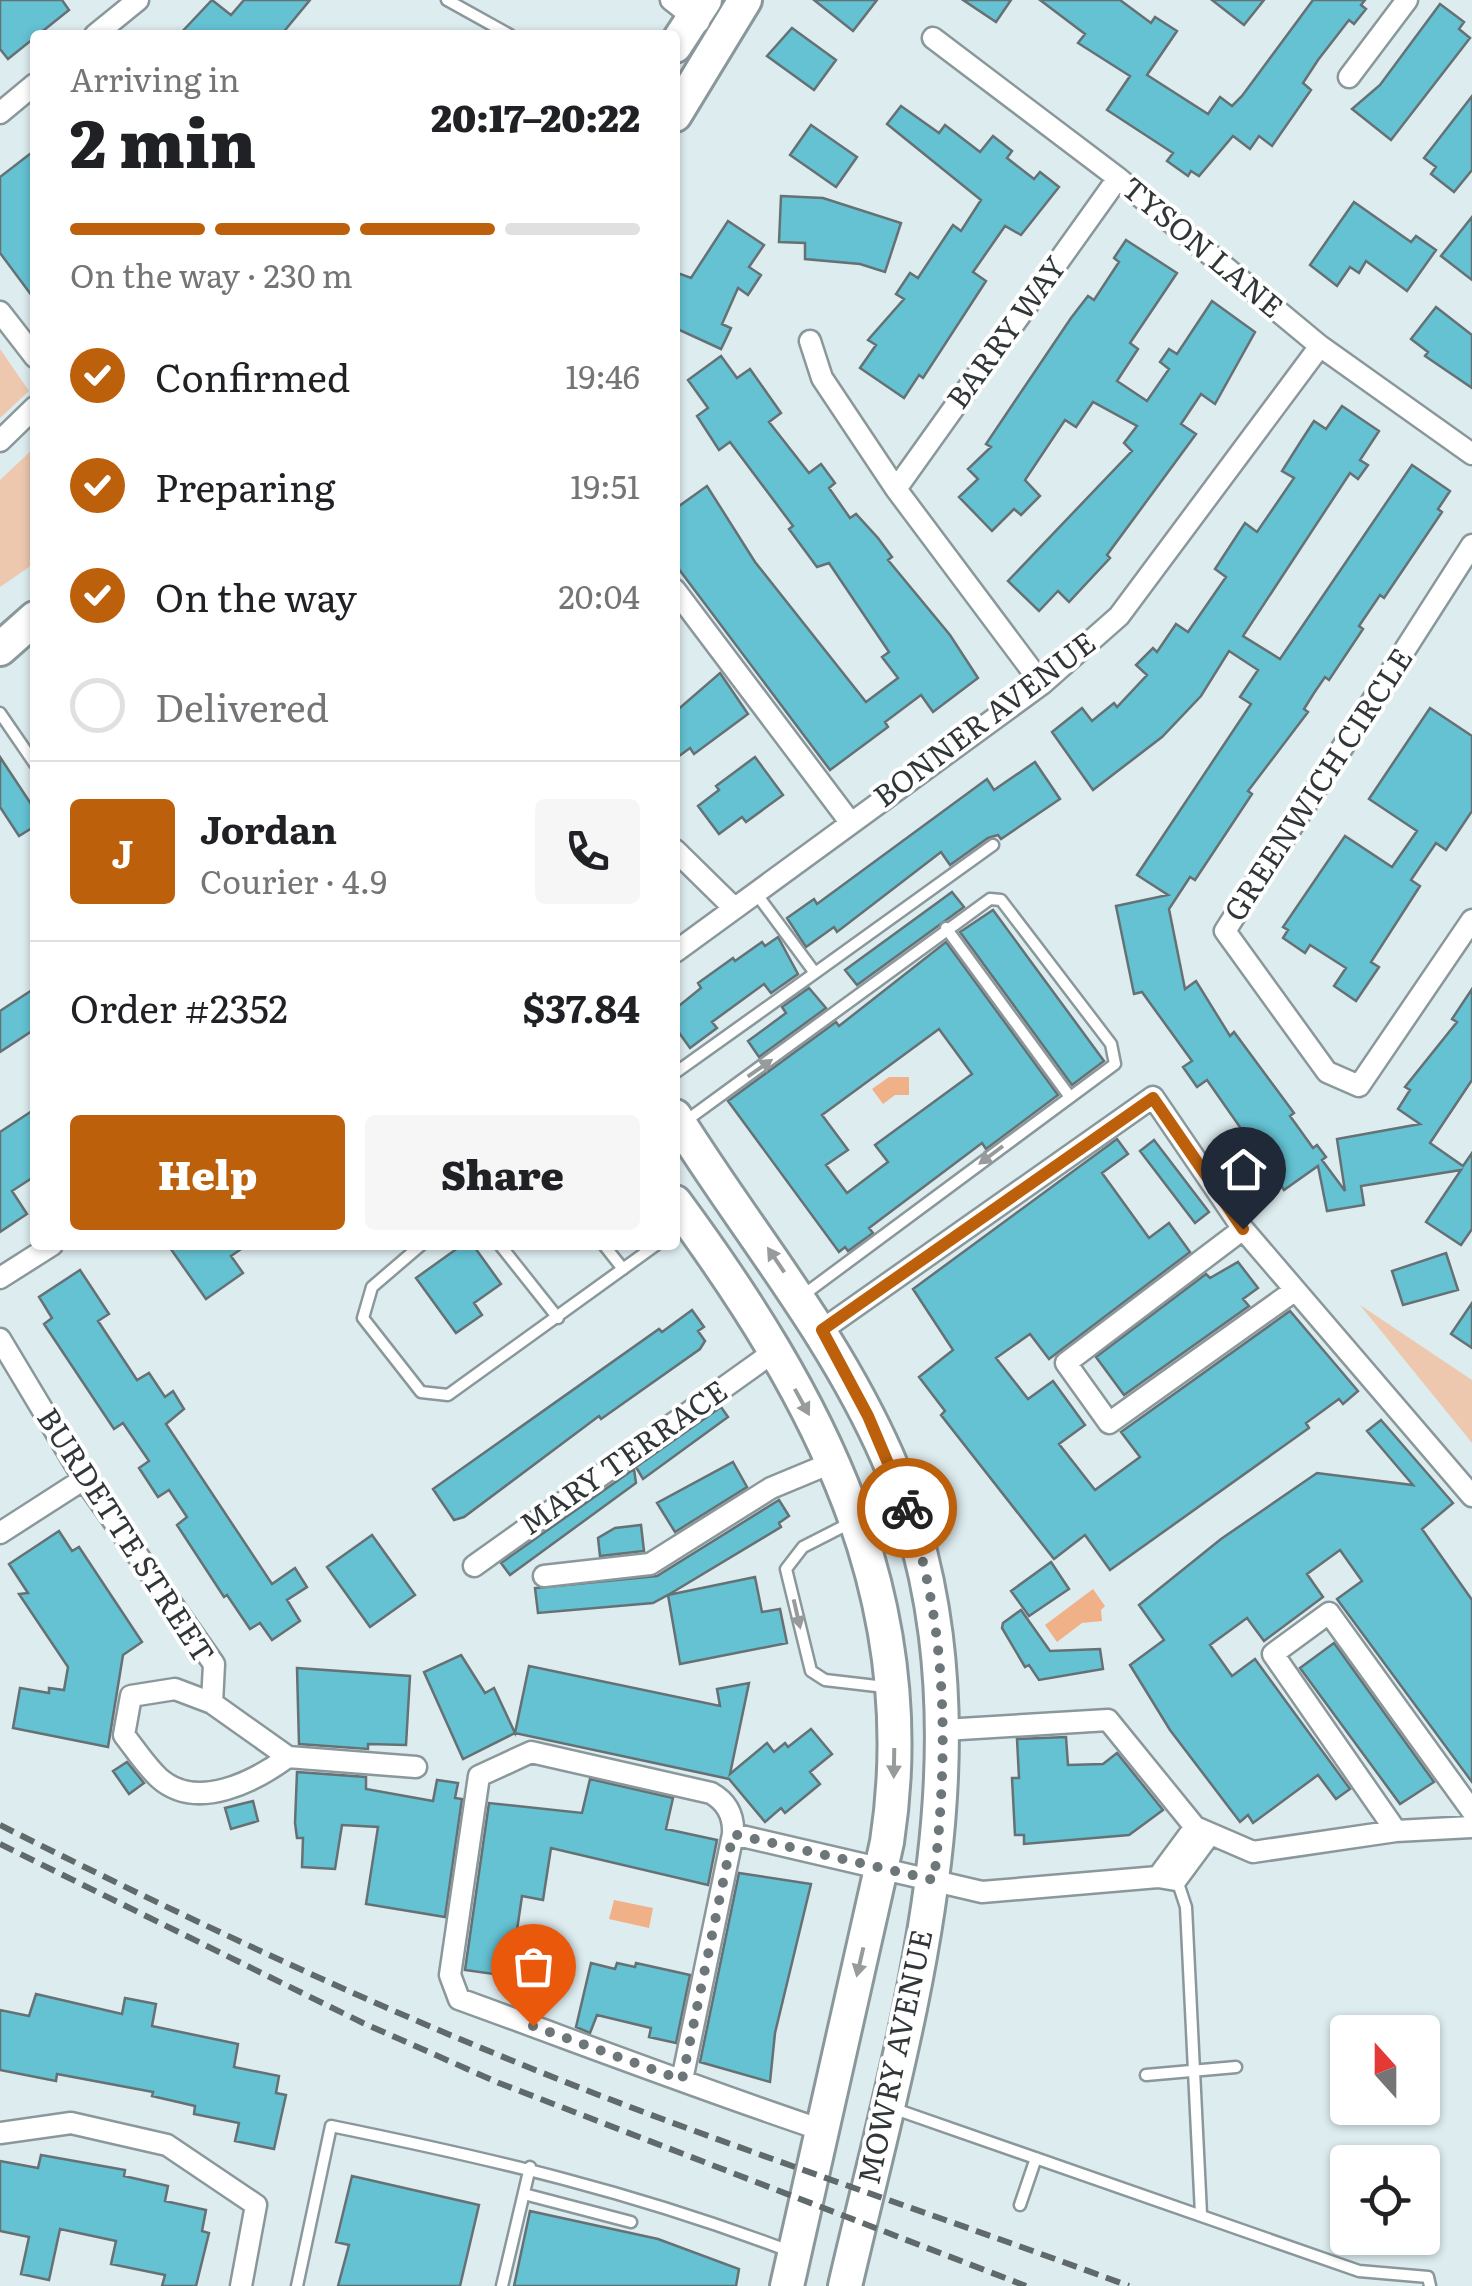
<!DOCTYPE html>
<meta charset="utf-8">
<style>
:root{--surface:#fff;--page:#f6f6f6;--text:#202124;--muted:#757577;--line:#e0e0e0;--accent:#bc600c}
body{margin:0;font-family:Literata,serif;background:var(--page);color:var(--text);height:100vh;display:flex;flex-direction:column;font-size:38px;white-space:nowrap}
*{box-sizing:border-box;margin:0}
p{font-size:32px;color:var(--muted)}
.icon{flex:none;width:55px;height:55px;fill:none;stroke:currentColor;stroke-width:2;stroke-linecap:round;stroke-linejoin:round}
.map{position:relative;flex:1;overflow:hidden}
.sheet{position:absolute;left:30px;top:30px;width:650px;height:1220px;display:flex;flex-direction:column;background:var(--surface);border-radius:10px;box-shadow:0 2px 8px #0004}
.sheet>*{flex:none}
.needle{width:65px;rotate:339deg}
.fabs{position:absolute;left:1330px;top:2015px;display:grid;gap:20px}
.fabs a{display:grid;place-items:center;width:110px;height:110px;border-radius:10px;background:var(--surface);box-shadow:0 2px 8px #0004;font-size:50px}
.pin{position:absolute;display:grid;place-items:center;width:85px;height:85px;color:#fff;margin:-102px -42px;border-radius:50% 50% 50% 0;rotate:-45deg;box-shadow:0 0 10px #0007}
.pin .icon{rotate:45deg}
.courier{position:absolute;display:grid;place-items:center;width:100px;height:100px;margin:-50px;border:8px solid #bc600c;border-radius:50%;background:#fff;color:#222;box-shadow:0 2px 12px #0007}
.headline em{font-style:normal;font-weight:800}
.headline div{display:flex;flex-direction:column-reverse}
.headline{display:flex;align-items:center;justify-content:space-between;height:170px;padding:0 40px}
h1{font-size:65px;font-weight:800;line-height:75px}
.bar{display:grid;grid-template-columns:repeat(4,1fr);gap:15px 10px;align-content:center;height:120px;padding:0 40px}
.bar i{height:12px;border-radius:8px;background:var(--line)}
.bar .on{background:var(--accent)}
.bar p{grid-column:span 4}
.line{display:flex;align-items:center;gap:25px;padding:0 40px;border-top:2px solid var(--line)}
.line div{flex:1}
.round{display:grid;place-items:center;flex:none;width:105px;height:105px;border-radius:10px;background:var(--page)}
ol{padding:0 40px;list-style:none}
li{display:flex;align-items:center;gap:30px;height:110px}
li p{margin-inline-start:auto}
li .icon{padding:10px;border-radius:50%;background:var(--accent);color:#fff;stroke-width:4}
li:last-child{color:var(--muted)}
li i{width:55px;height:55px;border:5px solid var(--line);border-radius:50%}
.button{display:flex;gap:20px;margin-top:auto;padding:20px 40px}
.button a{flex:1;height:115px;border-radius:10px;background:var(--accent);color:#fff;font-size:40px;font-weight:800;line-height:115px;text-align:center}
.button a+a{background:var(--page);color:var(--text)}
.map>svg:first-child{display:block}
</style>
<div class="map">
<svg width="1472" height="2286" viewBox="0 0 1472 2286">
<rect width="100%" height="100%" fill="#ddecef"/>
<!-- green -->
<path fill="#eec7af" d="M0,349L29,391L0,418Z
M35,447V563L0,587V480Z
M1360,1305L1472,1380V1443Z"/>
<!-- water -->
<path fill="#f0b188" d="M889,1077H909V1095H895L883,1104L872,1089Z
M1093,1589L1105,1606L1101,1610L1102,1621L1082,1623L1057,1642L1045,1625Z
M614,1900L653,1908L649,1928L609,1919Z"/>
<!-- building -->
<path fill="#64c2d3" stroke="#657174" stroke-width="2.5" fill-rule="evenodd" d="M0,0H62L69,10L8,59L0,49Z
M212,0L231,15L244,0H310L281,35H179Z
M814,0H877L853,31Z
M963,0H1011L996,22Z
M1040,0H1120L1151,23L1155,17L1177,31L1147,75L1208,114L1220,97L1232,106L1242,96L1313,0H1365L1361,5L1366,9L1354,24L1349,20L1318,60L1303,83L1311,90L1272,146L1259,136L1250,149L1233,136L1199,176L1191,171L1188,176L1167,161L1173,153L1107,110L1130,76L1078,43L1085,34Z
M1212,0H1264L1244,25Z
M1440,4L1464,22L1459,29L1470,38L1391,140L1352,109L1380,85Z
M792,28L836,60L814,90L767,56Z
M1472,96V170L1454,192L1431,174L1436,167L1424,158Z
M901,106L939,133L945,125L980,152L993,136L1012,151L1007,158L1034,179L1040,172L1059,187L1021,235L1005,226L973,272L986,281L923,378L919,375L904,398L860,368L876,345L868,340L904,299L896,294L910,273L918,278L953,225L961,231L981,200L887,124Z
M811,125L857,157L836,187L790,155Z
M35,150V300L0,253V177Z
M781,196L823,198L901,223L885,272L860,264L805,259V243L779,242Z
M1354,202L1411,242L1416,236L1436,250L1407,291L1366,261L1359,273L1350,267L1337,286L1310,265Z
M1472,217V280L1441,256Z
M728,221L764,245L749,267L761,275L748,295L738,288L722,324L731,328L721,349L675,328V272L691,278Z
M1126,240L1177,273L1130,343L1138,349L1117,381L1147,401L1169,369L1160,362L1169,349L1177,354L1212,301L1255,332L1215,404L1201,394L1181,424L1196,434L1107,555L1110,558L1069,602L1058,591L1039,611L1008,581L1132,451L1124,443L1137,426L1093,402L1076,427L1065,420L1025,480L1040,496L1021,515L1014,509L992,531L959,497L978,479L968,469L991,447L986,444L1071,318L1088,296L1094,300L1119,262L1114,258Z
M1436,307L1472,335V388L1425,356L1428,352L1411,339Z
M721,356L737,378L750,369L781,413L769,422L809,473L821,464L835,483L829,488L850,518L856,514L878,538L892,557L888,560L950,635L978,678L933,712L921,695L885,722L888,727L830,770L675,564V509L707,486L755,562L866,702L898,678L882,657L889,652L829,563L817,567L789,529L793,526L730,442L719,450L697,416L708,408L688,380Z
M1342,406L1379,431L1360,460L1368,465L1358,479L1350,473L1243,636L1280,659L1412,465L1450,491L1438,509L1442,512L1384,598L1380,595L1359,626L1363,629L1329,680L1325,677L1314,693L1304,709L1308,712L1248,791L1252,794L1195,880L1190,877L1169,909L1185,989L1196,981L1230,1036L1234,1032L1294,1113L1290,1116L1313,1148L1317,1145L1326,1157L1322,1160L1345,1191L1337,1139L1420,1124L1398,1109L1410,1090L1405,1087L1457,1022L1452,1019L1472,989V1080L1430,1143L1463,1166L1472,1153V1229L1461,1245L1426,1222L1461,1170L1361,1186L1364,1205L1327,1211L1318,1166L1284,1190L1207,1080L1197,1087L1183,1067L1192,1061L1142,992L1134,994L1116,906L1168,895L1137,875L1251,704L1240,697L1258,670L1229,651L1201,696L1162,737L1093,790L1052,732L1082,708L1092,721L1114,703L1117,707L1147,675L1136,665L1153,648L1157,652L1176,624L1188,632L1226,577L1215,569L1245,523L1257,532L1294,478L1282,471L1301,441L1314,421L1326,429Z
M720,673L748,714L694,754L690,748L675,759V712Z
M1430,708L1472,736V811L1446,850L1436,843L1411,880L1420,886L1371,962L1379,967L1356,1001L1334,986L1346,968L1310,945L1305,953L1283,938L1288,930L1283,927L1345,836L1392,867L1417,831L1369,799Z
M0,757L35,810V826L19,836L0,807Z
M755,757L783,795L746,822L742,817L719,834L698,806L719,790L716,786Z
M1035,762L1060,799L1001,839L998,835L988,838L950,865L941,852L837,932L834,927L806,947L787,918L814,899L817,904L987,779L994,790Z
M952,892L964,907L857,985L845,970Z
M993,910L1104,1061L1072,1085L960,932Z
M778,937L798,974L771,993L764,984L712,1022L717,1028L690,1048L675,1027V1009L701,988L698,983L733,958L735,961L762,942L765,946Z
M946,942L1058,1095L986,1149L982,1143L869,1228L873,1233L848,1251L845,1247L839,1252L728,1101L836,1022L839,1026ZM939,1029L972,1074L875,1145L888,1162L847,1193L826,1165L848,1150L822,1115Z
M35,988V1029L0,1052V1011Z
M809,988L826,1008L759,1057L748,1041L786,1013L782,1007Z
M35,1109V1176L12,1191L27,1214L0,1232V1132Z
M1117,1139L1128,1154L1102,1173L1149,1238L1169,1223L1190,1252L1049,1359L1030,1334L996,1358L1028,1399L1053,1381L1085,1425L1059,1444L1095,1490L1140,1457L1121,1432L1290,1311L1358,1391L1343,1404L1339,1399L1306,1423L1309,1428L1110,1570L1085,1535L1054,1559L941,1415L945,1411L919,1377L953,1350L913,1289Z
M1154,1140L1209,1212L1195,1223L1140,1151Z
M168,1245H247L231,1256L243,1273L206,1299Z
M462,1245H473L501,1284L474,1303L482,1315L456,1333L416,1278Z
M1446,1253L1458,1290L1403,1305L1392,1271Z
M1238,1262L1258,1288L1243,1299L1249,1306L1124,1395L1096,1357L1206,1274L1210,1278Z
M80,1270L109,1314L98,1321L137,1380L149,1373L165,1397L173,1391L184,1409L166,1424L272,1584L295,1568L307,1587L287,1600L300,1621L272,1640L260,1623L250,1629L227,1595L224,1597L177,1525L187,1517L169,1490L158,1497L139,1468L149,1461L123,1423L114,1429L44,1324L52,1318L39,1297Z
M1472,1303V1348L1451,1334Z
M692,1310L704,1327L698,1331L705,1341L700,1349L601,1419L599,1416L464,1517L454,1520L433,1489L659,1329L662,1332Z
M721,1407L728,1417L643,1479L636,1467Z
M1381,1420L1453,1503L1422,1529L1472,1600V1782L1337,1599L1362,1581L1340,1550L1307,1574L1323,1597L1264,1641L1247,1618L1210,1645L1232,1676L1255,1659L1350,1789L1336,1799L1318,1775L1253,1823L1248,1815L1240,1822L1170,1730L1130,1665L1164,1640L1139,1605L1221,1539L1317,1473L1413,1485L1367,1431Z
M733,1462L747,1487L675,1532L657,1503Z
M634,1469L636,1483L510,1575L501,1563Z
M779,1500L789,1516L779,1523L781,1527L668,1595L755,1577L762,1612L780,1609L787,1643L680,1664L668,1595L653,1603L538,1613L535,1588L657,1576Z
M641,1525L644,1551L600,1556L598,1538L615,1528Z
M59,1531L72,1551L79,1547L142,1642L123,1655L108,1747L13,1728L20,1688L49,1693V1688L64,1690L68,1667L19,1594L28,1593L9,1564Z
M372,1535L415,1595L370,1627L327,1567Z
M1051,1562L1069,1589L1029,1616L1011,1591Z
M1021,1610L1050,1651L1100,1649L1103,1669L1039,1680L1029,1665L1025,1667L1002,1628L1003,1623Z
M1334,1643L1434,1782L1400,1804L1300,1668Z
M461,1655L485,1693L494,1688L515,1733L529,1666L720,1706L717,1689L749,1683L730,1774L767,1743L774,1752L785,1743L788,1747L811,1729L832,1754L810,1772L820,1784L785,1813L781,1808L765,1822L729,1779L515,1733L463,1759L424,1672Z
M297,1668L410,1676L406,1745L368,1744V1749L299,1744Z
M1066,1737L1068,1765L1103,1764L1117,1753L1163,1810L1129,1835L1024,1844V1835H1015L1012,1778H1019L1017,1739Z
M127,1762L144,1783L129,1794L113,1771Z
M297,1772L366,1777V1789L433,1801L437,1780L458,1783L455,1798L462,1799L445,1917L366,1904L378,1827L342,1825L335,1869L302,1867L303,1838H297L295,1823Z
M590,1779L673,1798L666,1829L717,1840L708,1885L551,1848L543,1900L522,1896L517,1930L532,1932L531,1938L559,1943L552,1982L465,1970L489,1803L582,1813Z
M253,1801L258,1821L231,1829L225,1808Z
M739,1873L811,1884L775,2033L770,2082L700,2062Z
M591,1963L615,1969L617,1963L635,1967L636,1963L690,1975L676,2043L649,2037L651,2028L597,2015L590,2033L576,2027Z
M36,1994L122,2014L125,1998L156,2004L152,2026L238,2044L234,2067L279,2076L276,2093L286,2095L274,2149L235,2141L239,2123L194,2114L195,2106L152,2096L153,2092L57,2074L56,2081L0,2070V2010L29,2016Z
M41,2155L125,2170L124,2176L168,2186L165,2201L206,2210L202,2231L209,2233L196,2286H162L165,2275L111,2264L116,2241L60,2229L49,2280L21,2274L29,2237L0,2231V2161L38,2168Z
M352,2176L479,2205L460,2286H338L349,2245L336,2242Z
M530,2211L658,2239L739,2269L736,2286H514Z"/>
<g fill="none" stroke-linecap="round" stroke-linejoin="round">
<!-- lane casing -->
<g stroke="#8b989b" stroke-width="15">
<path id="lane" d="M447,0L510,35
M0,713L35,764
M755,892L815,973L993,845
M946,928L1070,1097
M675,1073L815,973
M683,1123L990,899L1001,900L1111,1044L1115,1064L802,1296
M421,1245L372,1287L363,1318L421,1392L448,1395L656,1245
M500,1245L558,1318
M604,1245L623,1269
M850,1523L803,1547L786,1569L811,1671L825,1680L885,1687
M1177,1880L1186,1907L1201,2214
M1146,2075L1236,2067
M892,2108L1359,2271L1428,2277L1430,2286
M524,2194L631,2222
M1020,2205L1036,2158
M297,2286L331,2126C493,2159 634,2192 789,2251
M502,2286L530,2167"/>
</g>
<!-- street casing -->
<g stroke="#8b989b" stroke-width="25">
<path id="street" d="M671,0L699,22
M95,35L138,0
M933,38L1118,178L1320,346L1472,454
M1349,77L1407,0
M0,113L35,84
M0,312L35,357
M810,341L822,378L896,489L1042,684
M0,441L35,407
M896,489L1118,178
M1472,545L1225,931L1327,1072L1359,1086L1472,920
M675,590L850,822
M675,850L733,907
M675,952L1042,684L1119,616L1320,346
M1243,1229L1066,1363L1109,1423L1294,1291
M0,1278L52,1245
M822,1330L1153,1097L1243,1229L1472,1496
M0,1339L84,1479L214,1664L212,1703
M0,1533L84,1479
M474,1566L775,1351
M544,1576L650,1564L771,1488L836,1461
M944,1730L1108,1720L1195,1827L1253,1852L1396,1831L1472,1827
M288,1757C255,1781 197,1812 159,1778C146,1766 135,1749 124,1735L131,1696L175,1689L212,1703L288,1757L416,1767
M1396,1831L1273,1654L1329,1613L1472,1811
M733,1834L982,1892L1158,1877L1176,1880L1210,1834
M1158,1877L1195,1827
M682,2080L733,1834C734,1816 727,1802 711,1793L531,1752L479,1776L450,1975L459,1999C580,2043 700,2089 822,2130
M0,2133L71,2123L167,2145L256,2205L241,2286"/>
</g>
<!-- primary casing -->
<g stroke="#8b989b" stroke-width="38">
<path id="primary" d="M675,46L705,0
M675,115L745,0
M0,649L35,618
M675,1116C746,1230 832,1331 887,1456C1004,1722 907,2018 845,2286
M675,1202C817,1395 925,1594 887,1842L787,2286"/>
</g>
<!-- lane -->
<use href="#lane" stroke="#fff" stroke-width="10"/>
<!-- street -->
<use href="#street" stroke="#fff" stroke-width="20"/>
<!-- primary -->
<use href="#primary" stroke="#fff" stroke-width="32"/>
<!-- rail -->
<path stroke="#616a6b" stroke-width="6" stroke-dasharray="15 8" stroke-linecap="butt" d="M0,1825C217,1934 437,2036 665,2120C819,2177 975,2229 1129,2286
M0,1844L363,2023L499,2083L1026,2286"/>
</g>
<!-- one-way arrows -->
<defs><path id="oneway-solid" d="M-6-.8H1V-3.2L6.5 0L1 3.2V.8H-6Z" transform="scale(2.5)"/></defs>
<g fill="#989b9c">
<use href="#oneway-solid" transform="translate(760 1068) rotate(-35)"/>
<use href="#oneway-solid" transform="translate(991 1155) rotate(143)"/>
<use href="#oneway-solid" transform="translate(776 1260) rotate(-124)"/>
<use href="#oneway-solid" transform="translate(802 1402) rotate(61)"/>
<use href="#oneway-solid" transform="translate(797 1614) rotate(77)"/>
<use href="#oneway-solid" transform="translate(894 1763) rotate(91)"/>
<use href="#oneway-solid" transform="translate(860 1962) rotate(103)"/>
</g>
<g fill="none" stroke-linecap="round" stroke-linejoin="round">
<!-- done -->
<path stroke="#6d7678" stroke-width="10" stroke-dasharray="0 18" d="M533,2026L682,2080L733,1834L934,1880C948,1755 949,1629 907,1508"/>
<!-- route -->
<path stroke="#bc600c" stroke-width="12" d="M907,1508L868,1416L822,1330L1153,1098L1243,1229"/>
</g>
<g text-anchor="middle" stroke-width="8" stroke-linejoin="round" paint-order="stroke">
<!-- street labels -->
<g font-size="30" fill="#313738" stroke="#fff">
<text transform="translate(1202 248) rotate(40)" y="10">TYSON LANE</text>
<text transform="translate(1007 333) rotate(-54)" y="10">BARRY WAY</text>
<text transform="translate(985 720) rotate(-37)" y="10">BONNER AVENUE</text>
<text transform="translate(1319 785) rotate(-57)" y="10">GREENWICH CIRCLE</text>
<text transform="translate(624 1458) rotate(-35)" y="10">MARY TERRACE</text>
<text transform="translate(125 1536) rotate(57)" y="10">BURDETTE STREET</text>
<text transform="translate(896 2057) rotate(-78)" y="10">MOWRY AVENUE</text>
</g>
</g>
</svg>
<div class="fabs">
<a><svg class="needle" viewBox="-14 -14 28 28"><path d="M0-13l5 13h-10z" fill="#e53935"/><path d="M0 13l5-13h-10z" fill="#757577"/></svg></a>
<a><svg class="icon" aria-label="locate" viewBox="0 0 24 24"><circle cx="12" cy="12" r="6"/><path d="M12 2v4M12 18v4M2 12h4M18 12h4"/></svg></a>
</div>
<div class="pin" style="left:533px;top:2026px;background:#ea580c"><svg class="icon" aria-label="bag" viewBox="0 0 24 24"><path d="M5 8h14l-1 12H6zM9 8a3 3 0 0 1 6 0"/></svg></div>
<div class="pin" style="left:1243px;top:1229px;background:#1f2937"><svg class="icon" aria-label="home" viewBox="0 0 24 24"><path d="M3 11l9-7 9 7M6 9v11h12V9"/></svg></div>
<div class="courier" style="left:907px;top:1508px"><svg class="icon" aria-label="bike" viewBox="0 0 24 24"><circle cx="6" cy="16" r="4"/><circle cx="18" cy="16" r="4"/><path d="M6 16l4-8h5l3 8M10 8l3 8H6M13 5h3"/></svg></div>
<section class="sheet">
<div class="headline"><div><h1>2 min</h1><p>Arriving in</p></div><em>20:17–20:22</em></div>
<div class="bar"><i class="on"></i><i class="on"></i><i class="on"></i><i></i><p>On the way · 230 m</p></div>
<ol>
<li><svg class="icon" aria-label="check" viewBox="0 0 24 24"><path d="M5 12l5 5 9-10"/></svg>Confirmed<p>19:46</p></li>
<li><svg class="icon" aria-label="check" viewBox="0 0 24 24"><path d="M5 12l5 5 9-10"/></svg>Preparing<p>19:51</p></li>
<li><svg class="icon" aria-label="check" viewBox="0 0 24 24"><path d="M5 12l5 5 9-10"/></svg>On the way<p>20:04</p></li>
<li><i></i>Delivered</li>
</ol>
<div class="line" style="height:180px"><b class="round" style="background:var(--accent);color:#fff">J</b><div><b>Jordan</b><p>Courier · 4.9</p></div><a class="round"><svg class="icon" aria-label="phone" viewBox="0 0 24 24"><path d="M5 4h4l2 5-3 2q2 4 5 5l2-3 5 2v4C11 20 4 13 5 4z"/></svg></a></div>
<div class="line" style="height:130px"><div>Order #2352</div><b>$37.84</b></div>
<div class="button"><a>Help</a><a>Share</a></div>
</section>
</div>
